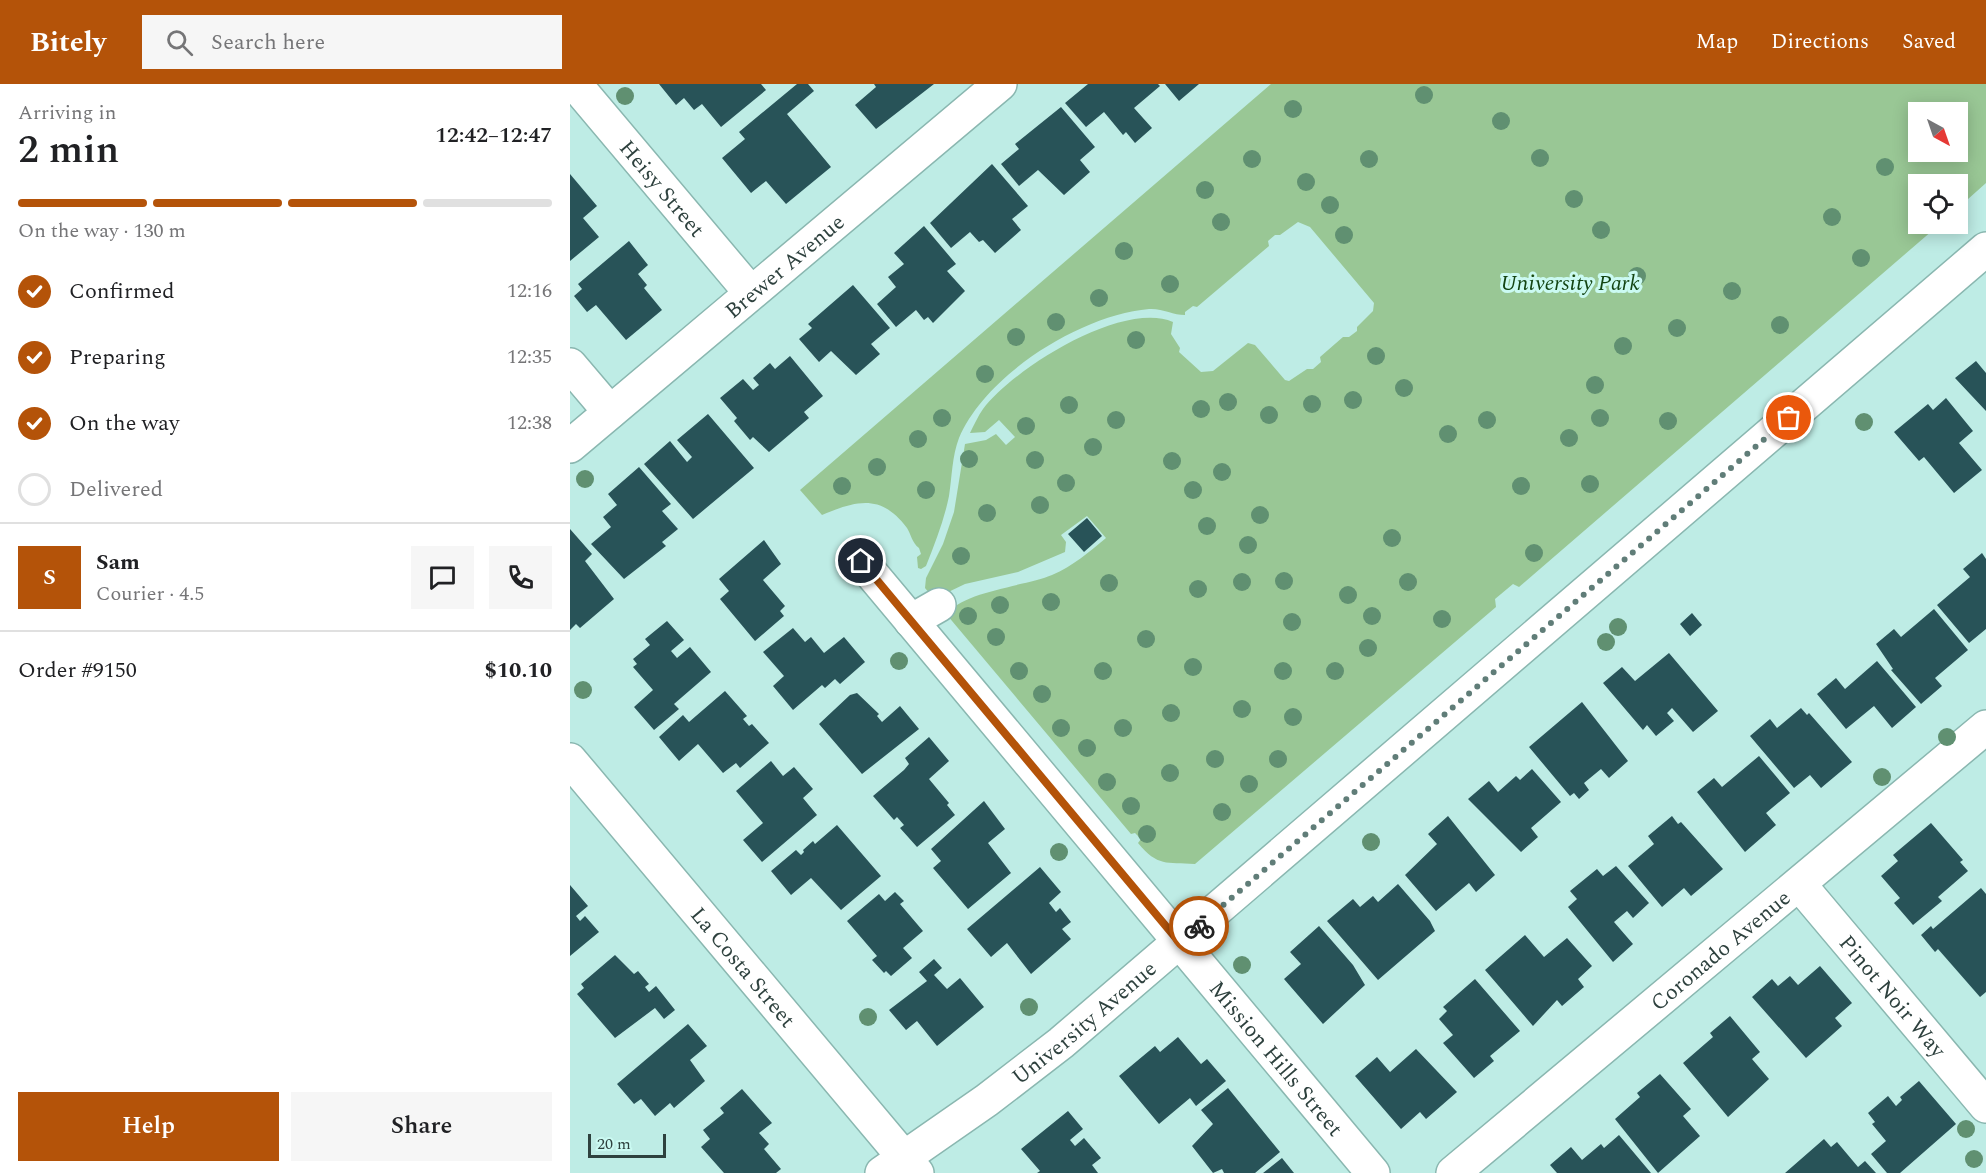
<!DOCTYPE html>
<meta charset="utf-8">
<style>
:root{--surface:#fff;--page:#f6f6f6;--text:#202124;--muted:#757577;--line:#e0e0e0;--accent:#b45309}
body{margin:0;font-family:Spectral,serif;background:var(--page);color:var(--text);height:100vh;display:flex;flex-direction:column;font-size:22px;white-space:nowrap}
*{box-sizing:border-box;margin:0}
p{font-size:20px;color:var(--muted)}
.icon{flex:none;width:33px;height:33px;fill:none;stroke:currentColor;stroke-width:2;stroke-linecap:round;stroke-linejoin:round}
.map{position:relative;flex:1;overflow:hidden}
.details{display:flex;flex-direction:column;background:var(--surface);width:570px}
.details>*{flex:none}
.needle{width:39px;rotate:140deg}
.fabs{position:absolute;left:1338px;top:18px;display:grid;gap:12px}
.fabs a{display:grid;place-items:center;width:60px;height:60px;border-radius:0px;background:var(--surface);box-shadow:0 3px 15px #0003;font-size:30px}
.scale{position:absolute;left:18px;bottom:15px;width:78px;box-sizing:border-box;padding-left:6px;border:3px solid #2e413e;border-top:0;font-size:16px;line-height:21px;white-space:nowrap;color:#2e413e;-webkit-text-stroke:4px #cbfaf2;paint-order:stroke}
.pin{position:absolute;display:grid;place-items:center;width:51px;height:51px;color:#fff;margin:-26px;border:3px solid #fff;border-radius:50%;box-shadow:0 2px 6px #0007}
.courier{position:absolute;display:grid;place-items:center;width:60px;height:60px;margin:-30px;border:4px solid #b45309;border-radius:50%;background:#fff;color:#222;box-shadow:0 2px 8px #0007}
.head em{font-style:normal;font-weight:600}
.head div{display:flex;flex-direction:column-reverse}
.head{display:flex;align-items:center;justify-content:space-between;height:102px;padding:0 18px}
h1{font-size:39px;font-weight:600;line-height:45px}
.bar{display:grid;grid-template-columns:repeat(4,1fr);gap:9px 6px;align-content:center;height:72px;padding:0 18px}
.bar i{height:8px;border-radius:4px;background:var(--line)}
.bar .on{background:var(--accent)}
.bar p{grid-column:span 4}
.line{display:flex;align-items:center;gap:15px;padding:0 18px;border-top:2px solid var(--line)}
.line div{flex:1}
.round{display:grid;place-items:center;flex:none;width:63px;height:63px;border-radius:0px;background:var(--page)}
ol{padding:0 18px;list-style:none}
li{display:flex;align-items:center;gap:18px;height:66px}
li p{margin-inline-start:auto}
li .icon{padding:6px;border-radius:50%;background:var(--accent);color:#fff;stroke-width:4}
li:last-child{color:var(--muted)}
li i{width:33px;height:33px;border:3px solid var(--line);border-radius:50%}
.cta{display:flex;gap:12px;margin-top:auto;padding:12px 18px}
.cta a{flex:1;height:69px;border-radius:0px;background:var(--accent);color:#fff;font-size:24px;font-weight:600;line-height:69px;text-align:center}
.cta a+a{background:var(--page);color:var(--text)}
header{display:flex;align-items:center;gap:36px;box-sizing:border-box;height:84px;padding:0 30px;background:var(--accent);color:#fff}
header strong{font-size:28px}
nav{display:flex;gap:33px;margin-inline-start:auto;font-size:21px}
.search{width:420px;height:54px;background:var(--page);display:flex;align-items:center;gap:15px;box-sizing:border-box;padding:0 21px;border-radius:0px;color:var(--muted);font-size:22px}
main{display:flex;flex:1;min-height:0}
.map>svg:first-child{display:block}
</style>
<header>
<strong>Bitely</strong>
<div class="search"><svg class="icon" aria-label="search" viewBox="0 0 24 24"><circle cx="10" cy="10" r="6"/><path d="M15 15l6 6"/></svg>Search here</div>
<nav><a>Map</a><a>Directions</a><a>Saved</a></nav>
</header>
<main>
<section class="details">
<div class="head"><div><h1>2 min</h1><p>Arriving in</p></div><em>12:42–12:47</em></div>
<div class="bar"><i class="on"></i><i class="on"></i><i class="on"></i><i></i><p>On the way · 130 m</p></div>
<ol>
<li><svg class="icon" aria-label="check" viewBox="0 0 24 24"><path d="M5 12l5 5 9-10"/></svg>Confirmed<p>12:16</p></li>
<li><svg class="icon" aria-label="check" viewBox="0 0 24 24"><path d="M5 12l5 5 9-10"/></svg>Preparing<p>12:35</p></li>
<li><svg class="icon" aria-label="check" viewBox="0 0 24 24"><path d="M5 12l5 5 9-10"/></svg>On the way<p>12:38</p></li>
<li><i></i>Delivered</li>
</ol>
<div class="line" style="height:108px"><b class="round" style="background:var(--accent);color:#fff">S</b><div><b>Sam</b><p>Courier · 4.5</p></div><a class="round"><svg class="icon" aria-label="chat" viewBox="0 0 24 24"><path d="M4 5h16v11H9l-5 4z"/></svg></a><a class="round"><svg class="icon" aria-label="phone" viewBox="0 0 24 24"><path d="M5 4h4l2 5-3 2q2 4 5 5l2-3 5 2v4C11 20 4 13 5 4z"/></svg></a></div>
<div class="line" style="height:78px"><div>Order #9150</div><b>$10.10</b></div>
<div class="cta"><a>Help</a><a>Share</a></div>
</section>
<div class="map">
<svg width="1416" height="1089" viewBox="0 0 1416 1089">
<rect width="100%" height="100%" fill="#beece5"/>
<!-- green -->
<path fill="#99c795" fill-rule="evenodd" d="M701,0H1416V99L1388,124V100H1348V140H1370L949,503L943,500L925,515L926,523L625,780C596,778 588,783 568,759L571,755L565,749L561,750L377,531C389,508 456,502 482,491C503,482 519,468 536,454L517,432L491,451L496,458L495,468L448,488L395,500L370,512L361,511L355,504L356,494L373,460L384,428L395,360L416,356L426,350L436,361L445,353L429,336L415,348L400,349C404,341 408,332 413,325C444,284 553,216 603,238L601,250L610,264L609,268L631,288L643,287L678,259L685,261L715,296L719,297L737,285H743L751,278L750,273L773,253H779L787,247V243L803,227L804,219L740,143L728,138L710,151H705L698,157L699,162L627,223L623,222L615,228V231C603,231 592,224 579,225C511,231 416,290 389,354C382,372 382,393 379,412C374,437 365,459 356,482L351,485L348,484L347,473L351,470L349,464C342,459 341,450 337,444C311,409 286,417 252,431L230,406ZM1348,28H1388V68H1348Z"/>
<!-- building -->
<path fill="#285358" d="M89,0H191L196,6L151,43L132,20L124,26L114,14L106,21Z
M227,0H238L244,7L217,30L261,83L216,120L196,97L181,109L152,74L175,55L169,48Z
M304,0H364L306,45L285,21L306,3Z
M518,0H588L590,2L564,24L582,44L565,59L556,48L553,51L534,28L516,43L495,19Z
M595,0H629L609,17Z
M491,23L525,63L510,76L520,88L494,111L468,86L449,102L431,80L449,65L445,60Z
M422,80L458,122L442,135L451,146L425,169L413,156L409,158L400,148L381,164L360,139Z
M0,90L27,122L13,134L29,153L0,177Z
M354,142L386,180L377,187L395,207L363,239L358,233L354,236L346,226L326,243L307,220L326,203L318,193L334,180L324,169Z
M59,157L78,181L68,190L77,201L74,204L92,226L56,256L26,221L17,228L4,212L12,205L8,200Z
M283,201L320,244L301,260L310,270L286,291L261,267L249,278L229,255L242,244L238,240Z
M220,272L253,312L234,328L239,334L199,368L183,353L180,356L164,337L167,334L150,314L173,295L183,306L189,301L183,294L200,279L205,285Z
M1406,277L1416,289V327L1385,294Z
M1376,314L1403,347L1389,359L1412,386L1384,409L1354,373L1349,377L1324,348L1358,320L1363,326Z
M138,330L184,384L123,435L74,380L100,357L117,378L122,373L107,356Z
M69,383L101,420L92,427L108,445L92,458L96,462L54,495L21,460L41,443L33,433L47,421L38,410Z
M517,434L532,452L514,468L498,450Z
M0,445L22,470L15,477L44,515L10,544L6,540L0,546Z
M194,456L211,480L193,496L215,522L210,527L214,532L185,557L150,515L159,507L149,495Z
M1412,469L1416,475V545L1399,559L1367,521L1400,493L1393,485Z
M1364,525L1398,566L1365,594L1372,602L1351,620L1321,586L1323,585L1306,560L1324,545L1331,553Z
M1122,529L1132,541L1120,552L1110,540Z
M97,537L114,556L101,567L107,574L120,563L141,588L104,620L109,625L84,646L64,623L83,606L63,583L67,580L63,575L80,561L75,555Z
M223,544L235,558L241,553L254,569L274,553L295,578L270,600L265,595L255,604L252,601L223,626L203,602L214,592L193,568Z
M1099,569L1148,627L1123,648L1102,624L1097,629L1104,637L1086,652L1077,641L1073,646L1033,599L1052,583L1065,597Z
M1307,577L1346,623L1322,644L1304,622L1276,645L1247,610L1266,594L1275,605Z
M155,607L177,632L173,635L179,642L182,640L199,659L170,684L166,679L153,689L128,660L109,677L89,653L113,631L119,638Z
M287,609L309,630L307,632L312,638L330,622L349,645L292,690L249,640L280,611Z
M1012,618L1058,677L1039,694L1031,685L1014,699L1019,706L1009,715L1004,709L1000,712L959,663Z
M1231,624L1237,631L1239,629L1282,678L1251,704L1240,691L1224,704L1180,652L1200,635L1207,644Z
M359,653L379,677L359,695L379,719L377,721L385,731L347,763L330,744L334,741L327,733L324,736L303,712L334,686L339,680L335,674Z
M1189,672L1220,709L1196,729L1206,741L1175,768L1127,708L1144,694L1152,703Z
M201,677L213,692L224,683L243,705L233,714L247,731L192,778L173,756L193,739L166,707Z
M962,685L991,718L961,744L968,753L951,768L898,715L919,697L928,708L946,692L950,696Z
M414,717L435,745L418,759L441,789L398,825L363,784L371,777L361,765Z
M878,732L925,791L906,808L899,799L866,827L835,791L867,760L858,750Z
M1102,732L1108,740L1111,738L1153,785L1121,812L1114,804L1092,823L1058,782L1084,760L1078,752Z
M1361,739L1393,776L1390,778L1398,787L1368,813L1372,817L1343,841L1324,819L1330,814L1311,792L1328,777L1323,771Z
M267,741L311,792L271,826L241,794L221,811L201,787L226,766L231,771L234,768L233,766L243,757L245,760Z
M1046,782L1079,819L1063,834L1057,827L1044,838L1063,860L1043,878L998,823L1007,815L1000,807L1027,785L1033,792Z
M470,783L491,808L479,819L486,828L490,824L501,838L492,845L501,855L461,890L437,859L421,873L397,845Z
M828,800L860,837L865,847L808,896L757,837L783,815L790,823L803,812L808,818Z
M0,801L18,822L6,832L10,837L15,832L29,848L0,872Z
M1411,804L1416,810V908L1410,913L1368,865L1365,868L1351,851L1361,842L1363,845Z
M325,808L334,817L330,820L353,847L333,864L342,874L321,892L316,887L314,889L302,876L307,872L277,837L309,810L315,817Z
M749,842L783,881L795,901L753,940L714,895L731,880L720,868Z
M955,851L974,873L997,854L1022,882L1008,895L1014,903L992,922L987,916L963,942L915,886Z
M45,871L64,890L68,887L79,900L75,903L79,908L86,902L105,926L94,935L85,924L45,954L7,910L14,904L11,900Z
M364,875L372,884L364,891L377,905L390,894L414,923L367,962L347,937L336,946L319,926L357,897L349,888Z
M1250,882L1282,919L1265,934L1272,942L1236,974L1182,913L1202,895L1208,902L1220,892L1228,901Z
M905,895L950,947L920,972L924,977L904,994L873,959L883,951L869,935L877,927L873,923Z
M1160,932L1190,968L1182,975L1199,995L1158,1033L1113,979L1143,953L1140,949Z
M118,940L137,962L120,976L135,997L104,1024L100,1019L85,1032L71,1015L64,1020L47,1000Z
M608,953L631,980L637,975L656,997L626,1022L620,1014L589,1040L549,992L585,962L590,968Z
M846,965L887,1008L856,1035L850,1028L831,1045L785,992L807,973L820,988Z
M1090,990L1121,1025L1113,1032L1130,1052L1088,1089L1045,1035L1070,1013L1067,1009Z
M1349,997L1386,1040L1330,1089H1317L1301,1070L1316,1057L1302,1040L1305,1038L1298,1029L1318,1012L1326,1022L1332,1016L1330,1013Z
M658,1004L710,1068L685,1089H654L652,1085L643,1089L622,1062L643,1040L631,1026Z
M172,1005L202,1039L189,1049L199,1060L194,1065L211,1085L206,1089H154L131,1063L140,1055L133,1046L154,1029L150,1024Z
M498,1027L513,1045L500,1056L505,1062L514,1054L531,1074L522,1081L528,1089H467L470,1087L451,1065Z
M1049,1051L1081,1089H987L980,1081L1001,1063L1012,1076L1031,1060L1034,1064Z
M1254,1055L1261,1063L1267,1058L1288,1083L1295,1077L1306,1089H1215Z
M712,1074L724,1089H693Z"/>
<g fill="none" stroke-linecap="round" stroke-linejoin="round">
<!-- minor casing -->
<g stroke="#8ab7b0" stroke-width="36">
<g id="minor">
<path id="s1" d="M5,0L181,209"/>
<path d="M0,281L40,328"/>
<path id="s2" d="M0,362L430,0"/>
<path id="s3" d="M291,477L803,1089"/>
<path d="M341,537L369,521"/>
<path id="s4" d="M0,676L347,1089"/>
<path id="s5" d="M1229,800L1416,1022"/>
<path id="s6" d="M312,1089L417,1016L491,959L1416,165"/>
<path id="s7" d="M883,1089L1416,643"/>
</g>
</g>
<!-- minor -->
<use href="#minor" stroke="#fff" stroke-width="33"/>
</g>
<!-- trees -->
<g fill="#609071">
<circle cx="854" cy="11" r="9"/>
<circle cx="55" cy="12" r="9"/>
<circle cx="723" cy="25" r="9"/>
<circle cx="931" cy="37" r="9"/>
<circle cx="970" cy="74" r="9"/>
<circle cx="682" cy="75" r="9"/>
<circle cx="799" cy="75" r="9"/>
<circle cx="1315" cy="83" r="9"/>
<circle cx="736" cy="98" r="9"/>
<circle cx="635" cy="106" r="9"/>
<circle cx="1004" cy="115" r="9"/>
<circle cx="760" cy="121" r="9"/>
<circle cx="1262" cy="133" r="9"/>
<circle cx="651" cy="138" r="9"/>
<circle cx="1031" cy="146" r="9"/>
<circle cx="774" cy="151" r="9"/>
<circle cx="554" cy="167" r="9"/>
<circle cx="1291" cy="174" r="9"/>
<circle cx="1067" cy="192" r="9"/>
<circle cx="600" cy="200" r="9"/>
<circle cx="1162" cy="207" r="9"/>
<circle cx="529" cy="214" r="9"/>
<circle cx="486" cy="238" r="9"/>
<circle cx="1210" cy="241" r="9"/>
<circle cx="1107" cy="244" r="9"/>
<circle cx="446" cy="253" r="9"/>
<circle cx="566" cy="256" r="9"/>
<circle cx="1053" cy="262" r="9"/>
<circle cx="806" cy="272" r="9"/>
<circle cx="415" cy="290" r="9"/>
<circle cx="1025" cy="301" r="9"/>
<circle cx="834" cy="304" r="9"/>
<circle cx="783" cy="316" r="9"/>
<circle cx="658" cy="318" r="9"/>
<circle cx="742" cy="320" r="9"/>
<circle cx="499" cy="321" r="9"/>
<circle cx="631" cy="325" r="9"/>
<circle cx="699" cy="331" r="9"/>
<circle cx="372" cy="334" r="9"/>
<circle cx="1030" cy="334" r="9"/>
<circle cx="546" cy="336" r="9"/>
<circle cx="917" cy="336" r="9"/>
<circle cx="1098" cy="337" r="9"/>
<circle cx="1294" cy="338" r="9"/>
<circle cx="456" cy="342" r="9"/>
<circle cx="878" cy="350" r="9"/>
<circle cx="999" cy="354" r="9"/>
<circle cx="348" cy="355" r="9"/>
<circle cx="523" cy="363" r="9"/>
<circle cx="399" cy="375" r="9"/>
<circle cx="465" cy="376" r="9"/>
<circle cx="602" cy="377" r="9"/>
<circle cx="307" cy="383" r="9"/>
<circle cx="652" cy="388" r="9"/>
<circle cx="15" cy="395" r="9"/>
<circle cx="496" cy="399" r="9"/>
<circle cx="1020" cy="400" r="9"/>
<circle cx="272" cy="402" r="9"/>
<circle cx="951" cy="402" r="9"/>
<circle cx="356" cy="406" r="9"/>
<circle cx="623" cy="406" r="9"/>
<circle cx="470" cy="421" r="9"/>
<circle cx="417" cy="429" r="9"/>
<circle cx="690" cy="431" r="9"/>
<circle cx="637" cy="442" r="9"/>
<circle cx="822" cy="454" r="9"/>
<circle cx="678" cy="461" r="9"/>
<circle cx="964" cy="469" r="9"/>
<circle cx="391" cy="472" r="9"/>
<circle cx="714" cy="497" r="9"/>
<circle cx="672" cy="498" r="9"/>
<circle cx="838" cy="498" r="9"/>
<circle cx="539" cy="499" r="9"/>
<circle cx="628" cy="505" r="9"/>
<circle cx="778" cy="511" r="9"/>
<circle cx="481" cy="518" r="9"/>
<circle cx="430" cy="521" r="9"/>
<circle cx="398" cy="532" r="9"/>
<circle cx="802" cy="532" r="9"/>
<circle cx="872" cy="535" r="9"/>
<circle cx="722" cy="538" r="9"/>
<circle cx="1048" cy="543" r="9"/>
<circle cx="426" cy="553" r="9"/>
<circle cx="576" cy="555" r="9"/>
<circle cx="1036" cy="558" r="9"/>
<circle cx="798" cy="564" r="9"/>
<circle cx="329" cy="577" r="9"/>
<circle cx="623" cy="583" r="9"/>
<circle cx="449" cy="587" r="9"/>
<circle cx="533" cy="587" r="9"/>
<circle cx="713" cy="587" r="9"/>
<circle cx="765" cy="587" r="9"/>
<circle cx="13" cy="606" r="9"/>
<circle cx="472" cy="610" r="9"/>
<circle cx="672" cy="625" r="9"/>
<circle cx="601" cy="629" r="9"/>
<circle cx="723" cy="633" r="9"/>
<circle cx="491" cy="644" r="9"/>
<circle cx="553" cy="644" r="9"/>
<circle cx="1377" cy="653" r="9"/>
<circle cx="517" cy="664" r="9"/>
<circle cx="645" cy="675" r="9"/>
<circle cx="708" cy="675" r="9"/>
<circle cx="600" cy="689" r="9"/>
<circle cx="1312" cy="693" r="9"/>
<circle cx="537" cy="698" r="9"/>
<circle cx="679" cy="700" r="9"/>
<circle cx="561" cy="722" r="9"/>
<circle cx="652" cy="728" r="9"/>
<circle cx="577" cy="750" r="9"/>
<circle cx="801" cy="758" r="9"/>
<circle cx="489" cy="768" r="9"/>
<circle cx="672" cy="881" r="9"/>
<circle cx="459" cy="923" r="9"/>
<circle cx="298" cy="933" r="9"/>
<circle cx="1396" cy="1045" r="9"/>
<circle cx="1404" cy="1075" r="9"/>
</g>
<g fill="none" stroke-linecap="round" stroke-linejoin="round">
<!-- done -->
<path stroke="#607d78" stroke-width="6" stroke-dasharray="0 10.8" d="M629,842L1219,334"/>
<!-- route -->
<path stroke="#b45309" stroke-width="8" d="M291,477L610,859L629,842"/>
</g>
<g text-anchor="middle" stroke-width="6" stroke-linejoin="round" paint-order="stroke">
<!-- street labels -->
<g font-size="22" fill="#2e413e" stroke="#cbfaf2">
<text dy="8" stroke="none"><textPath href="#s1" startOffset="136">Heisy Street</textPath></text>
<text dy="8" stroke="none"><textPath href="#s2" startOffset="280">Brewer Avenue</textPath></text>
<text dy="8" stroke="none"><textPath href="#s7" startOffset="348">Coronado Avenue</textPath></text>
<text dy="8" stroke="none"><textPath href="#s4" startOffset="270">La Costa Street</textPath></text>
<text dy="8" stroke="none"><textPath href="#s5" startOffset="146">Pinot Noir Way</textPath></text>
<text dy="8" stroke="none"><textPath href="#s6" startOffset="252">University Avenue</textPath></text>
<text dy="8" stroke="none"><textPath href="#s3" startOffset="648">Mission Hills Street</textPath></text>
</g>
<!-- park labels -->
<g font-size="22" font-style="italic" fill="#134412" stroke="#cbfaf2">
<text x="1000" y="206">University Park</text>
</g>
</g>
</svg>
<div class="fabs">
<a><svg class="needle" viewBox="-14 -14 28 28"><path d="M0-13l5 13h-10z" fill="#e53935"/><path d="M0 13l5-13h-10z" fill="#757577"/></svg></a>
<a><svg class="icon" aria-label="locate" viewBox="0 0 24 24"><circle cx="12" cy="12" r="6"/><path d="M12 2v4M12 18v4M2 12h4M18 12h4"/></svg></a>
</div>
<div class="scale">20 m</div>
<div class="pin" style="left:1219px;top:334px;background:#ea580c"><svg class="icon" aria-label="bag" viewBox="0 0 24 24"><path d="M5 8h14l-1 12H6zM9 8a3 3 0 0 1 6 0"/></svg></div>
<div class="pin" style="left:291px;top:477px;background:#1f2937"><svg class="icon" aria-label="home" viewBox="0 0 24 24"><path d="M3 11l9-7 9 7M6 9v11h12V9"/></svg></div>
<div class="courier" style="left:629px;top:842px"><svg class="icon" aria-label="bike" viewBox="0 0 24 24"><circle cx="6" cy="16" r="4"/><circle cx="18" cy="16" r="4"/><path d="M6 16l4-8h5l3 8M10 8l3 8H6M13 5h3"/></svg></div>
</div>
</main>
